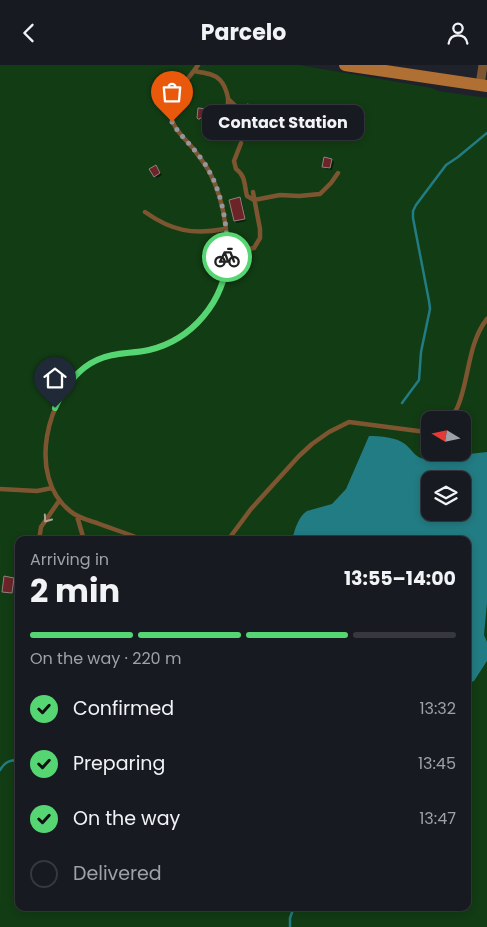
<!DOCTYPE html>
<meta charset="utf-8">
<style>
:root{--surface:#171a20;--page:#202329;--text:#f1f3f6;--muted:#9ea1a5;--line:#36383e;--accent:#55d672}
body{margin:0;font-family:Poppins,sans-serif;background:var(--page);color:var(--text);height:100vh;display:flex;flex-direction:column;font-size:19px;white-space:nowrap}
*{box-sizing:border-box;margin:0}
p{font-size:16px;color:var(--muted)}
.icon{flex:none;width:28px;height:28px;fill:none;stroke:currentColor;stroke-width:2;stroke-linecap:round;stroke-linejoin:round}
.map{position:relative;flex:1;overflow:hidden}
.details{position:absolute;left:15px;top:471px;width:456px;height:375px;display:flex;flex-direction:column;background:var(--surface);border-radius:10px;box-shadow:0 2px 8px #0003,0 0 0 1px var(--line)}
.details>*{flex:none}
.needle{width:32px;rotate:280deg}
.tools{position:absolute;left:421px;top:346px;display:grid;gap:10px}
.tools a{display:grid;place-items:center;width:50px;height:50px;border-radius:10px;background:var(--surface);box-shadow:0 2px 8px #0003,0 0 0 1px var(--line);font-size:25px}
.pin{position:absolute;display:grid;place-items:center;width:42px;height:42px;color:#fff;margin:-51px -21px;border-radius:50% 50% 50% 0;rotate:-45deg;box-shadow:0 0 5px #0007}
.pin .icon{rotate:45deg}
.courier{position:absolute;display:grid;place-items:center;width:50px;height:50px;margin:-25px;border:4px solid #55d672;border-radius:50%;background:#fff;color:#222;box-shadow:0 1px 6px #0007}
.bubble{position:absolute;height:35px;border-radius:10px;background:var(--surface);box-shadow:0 2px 8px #0003,0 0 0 1px var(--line);font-size:16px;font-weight:700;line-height:35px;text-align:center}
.head em{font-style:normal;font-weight:700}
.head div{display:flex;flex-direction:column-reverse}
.head{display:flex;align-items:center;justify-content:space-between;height:85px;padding:0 15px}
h1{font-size:32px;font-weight:700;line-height:38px}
.bar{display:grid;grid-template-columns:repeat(4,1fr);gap:8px 5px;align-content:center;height:60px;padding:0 15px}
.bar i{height:6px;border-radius:4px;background:var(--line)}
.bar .on{background:var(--accent)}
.bar p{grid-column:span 4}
ol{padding:0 15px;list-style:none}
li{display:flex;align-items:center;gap:15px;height:55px}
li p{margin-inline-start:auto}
li .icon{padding:5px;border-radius:50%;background:var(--accent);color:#111;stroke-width:4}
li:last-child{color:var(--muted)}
li i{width:28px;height:28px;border:2px solid var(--line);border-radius:50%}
header{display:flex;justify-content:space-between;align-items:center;height:65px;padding:0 15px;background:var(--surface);font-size:22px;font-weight:700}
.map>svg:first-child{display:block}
</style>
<header><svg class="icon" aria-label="back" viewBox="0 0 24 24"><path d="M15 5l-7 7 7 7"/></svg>Parcelo<svg class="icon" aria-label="person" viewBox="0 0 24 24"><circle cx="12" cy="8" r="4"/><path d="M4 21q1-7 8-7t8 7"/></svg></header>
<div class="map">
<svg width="487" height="862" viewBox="0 0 487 862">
<rect width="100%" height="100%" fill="#1f222a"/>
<!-- green -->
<path fill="#123c14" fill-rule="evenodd" d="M0,0H299L432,23L438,26L487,33V862H0ZM430,355H462V388H430ZM430,415H462V448H430ZM19,475H468V842H19Z"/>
<!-- water -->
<path fill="#227c83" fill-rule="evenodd" d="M369,371C380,371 396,372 405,379C412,385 415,392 424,394L487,387V538L484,570L487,577V596L474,616L468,618V475H441L431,473L422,475H292C295,464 298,452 307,446L332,439L346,424ZM430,415H462V448H430Z"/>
<!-- shadow -->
<path fill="#0007" d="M255,42L257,44L256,48L257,50L249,48L247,46Z
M207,45L209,47V56L200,55L198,52Z
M332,95L334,97L332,105L326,104L324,101Z
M156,101L162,110L157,113L155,111Z
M240,134L242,136L246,156L237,158L235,156L231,136Z"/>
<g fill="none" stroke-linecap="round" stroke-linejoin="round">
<!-- stream -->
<path stroke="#227c83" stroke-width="2.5" d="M402,338L419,315L421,287L430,244L429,236L413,153V146L416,140L446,100L458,92L487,68
M0,705C5,697 9,695 19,695
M290,862V853L294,842"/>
</g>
<!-- building -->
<path fill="#6c2428" stroke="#8f8281" d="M247,39L255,41L254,45L256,46L255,48L246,46Z
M198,43L208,44L207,54L200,53V54H198L197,53Z
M324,92L332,94L330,103L322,102Z
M156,100L160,108L154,112L149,104Z
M240,132L245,154L234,156L229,135Z
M4,511L14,513L12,528L2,527Z"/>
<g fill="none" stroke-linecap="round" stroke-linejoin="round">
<!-- lane -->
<path stroke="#7d5531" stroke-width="4.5" d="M194,6C203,8 214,8 220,15C224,19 227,28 228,33C229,44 220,72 244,63L247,58L245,50L228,34
M241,78L234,96L236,104C246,111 244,120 247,131L254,135L280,130L299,131L320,129L331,118L338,108
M145,147C172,166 193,170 225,164
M227,186L248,184L254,183L260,173V164L253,127
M449,355C452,351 456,346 458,341C469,315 468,277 487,254
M0,424L37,426L52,423
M77,451L84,475
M39,475L41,462L59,436
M144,475C128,469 113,464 97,458C88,455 78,453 70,446C26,411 47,329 88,300C102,290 118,290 135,287C175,282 212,255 223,215C232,183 225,137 210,108C206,100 200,93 195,86C187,75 171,63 171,49C171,30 189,14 198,0
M228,475L251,444L299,391L312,379L329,367L349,357L426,367L430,365"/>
<!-- street -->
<path stroke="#7d5531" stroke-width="9" d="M480,20L483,0"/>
<!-- secondary -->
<path stroke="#b07034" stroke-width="12" d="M345,0L487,21"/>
</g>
<!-- one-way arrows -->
<defs><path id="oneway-chevron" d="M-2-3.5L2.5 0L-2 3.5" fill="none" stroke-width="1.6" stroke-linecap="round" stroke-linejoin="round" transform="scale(1.25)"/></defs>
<use stroke="#b1a298" href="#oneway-chevron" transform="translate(47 454) rotate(125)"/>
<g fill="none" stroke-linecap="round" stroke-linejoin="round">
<!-- done -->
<path stroke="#95979e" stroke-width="5" stroke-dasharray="0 9" d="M172,57C178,68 188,77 196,87C201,93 206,100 209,106C223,130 228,165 227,192"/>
<!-- route -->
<path stroke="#55d672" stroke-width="6" d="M55,343C64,323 77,304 97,295C113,287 131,289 149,285C192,275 225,236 227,192"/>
</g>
</svg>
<div class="tools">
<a><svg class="needle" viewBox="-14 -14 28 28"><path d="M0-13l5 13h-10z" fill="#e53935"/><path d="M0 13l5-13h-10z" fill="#9ea1a5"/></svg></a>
<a><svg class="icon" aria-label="layers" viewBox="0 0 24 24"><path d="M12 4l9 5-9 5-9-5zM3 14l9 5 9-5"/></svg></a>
</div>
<div class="pin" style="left:172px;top:57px;background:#ea580c"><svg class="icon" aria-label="bag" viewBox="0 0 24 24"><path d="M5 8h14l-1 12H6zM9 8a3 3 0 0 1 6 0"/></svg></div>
<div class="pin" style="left:55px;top:343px;background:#1f2937"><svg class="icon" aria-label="home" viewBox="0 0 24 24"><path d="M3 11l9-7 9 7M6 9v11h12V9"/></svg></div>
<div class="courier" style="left:227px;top:192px"><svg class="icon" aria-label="bike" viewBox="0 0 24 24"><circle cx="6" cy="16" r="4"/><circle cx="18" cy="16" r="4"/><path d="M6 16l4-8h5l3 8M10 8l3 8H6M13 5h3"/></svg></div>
<div class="bubble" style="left:202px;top:40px;width:162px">Contact Station</div>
<section class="details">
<div class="head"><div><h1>2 min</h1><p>Arriving in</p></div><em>13:55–14:00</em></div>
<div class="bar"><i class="on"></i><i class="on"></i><i class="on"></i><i></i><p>On the way · 220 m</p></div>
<ol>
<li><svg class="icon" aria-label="check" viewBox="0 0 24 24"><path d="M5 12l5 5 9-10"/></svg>Confirmed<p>13:32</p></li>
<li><svg class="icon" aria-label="check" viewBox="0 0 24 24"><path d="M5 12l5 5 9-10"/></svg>Preparing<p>13:45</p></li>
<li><svg class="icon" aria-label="check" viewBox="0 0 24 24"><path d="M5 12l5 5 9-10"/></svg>On the way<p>13:47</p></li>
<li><i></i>Delivered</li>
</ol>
</section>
</div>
